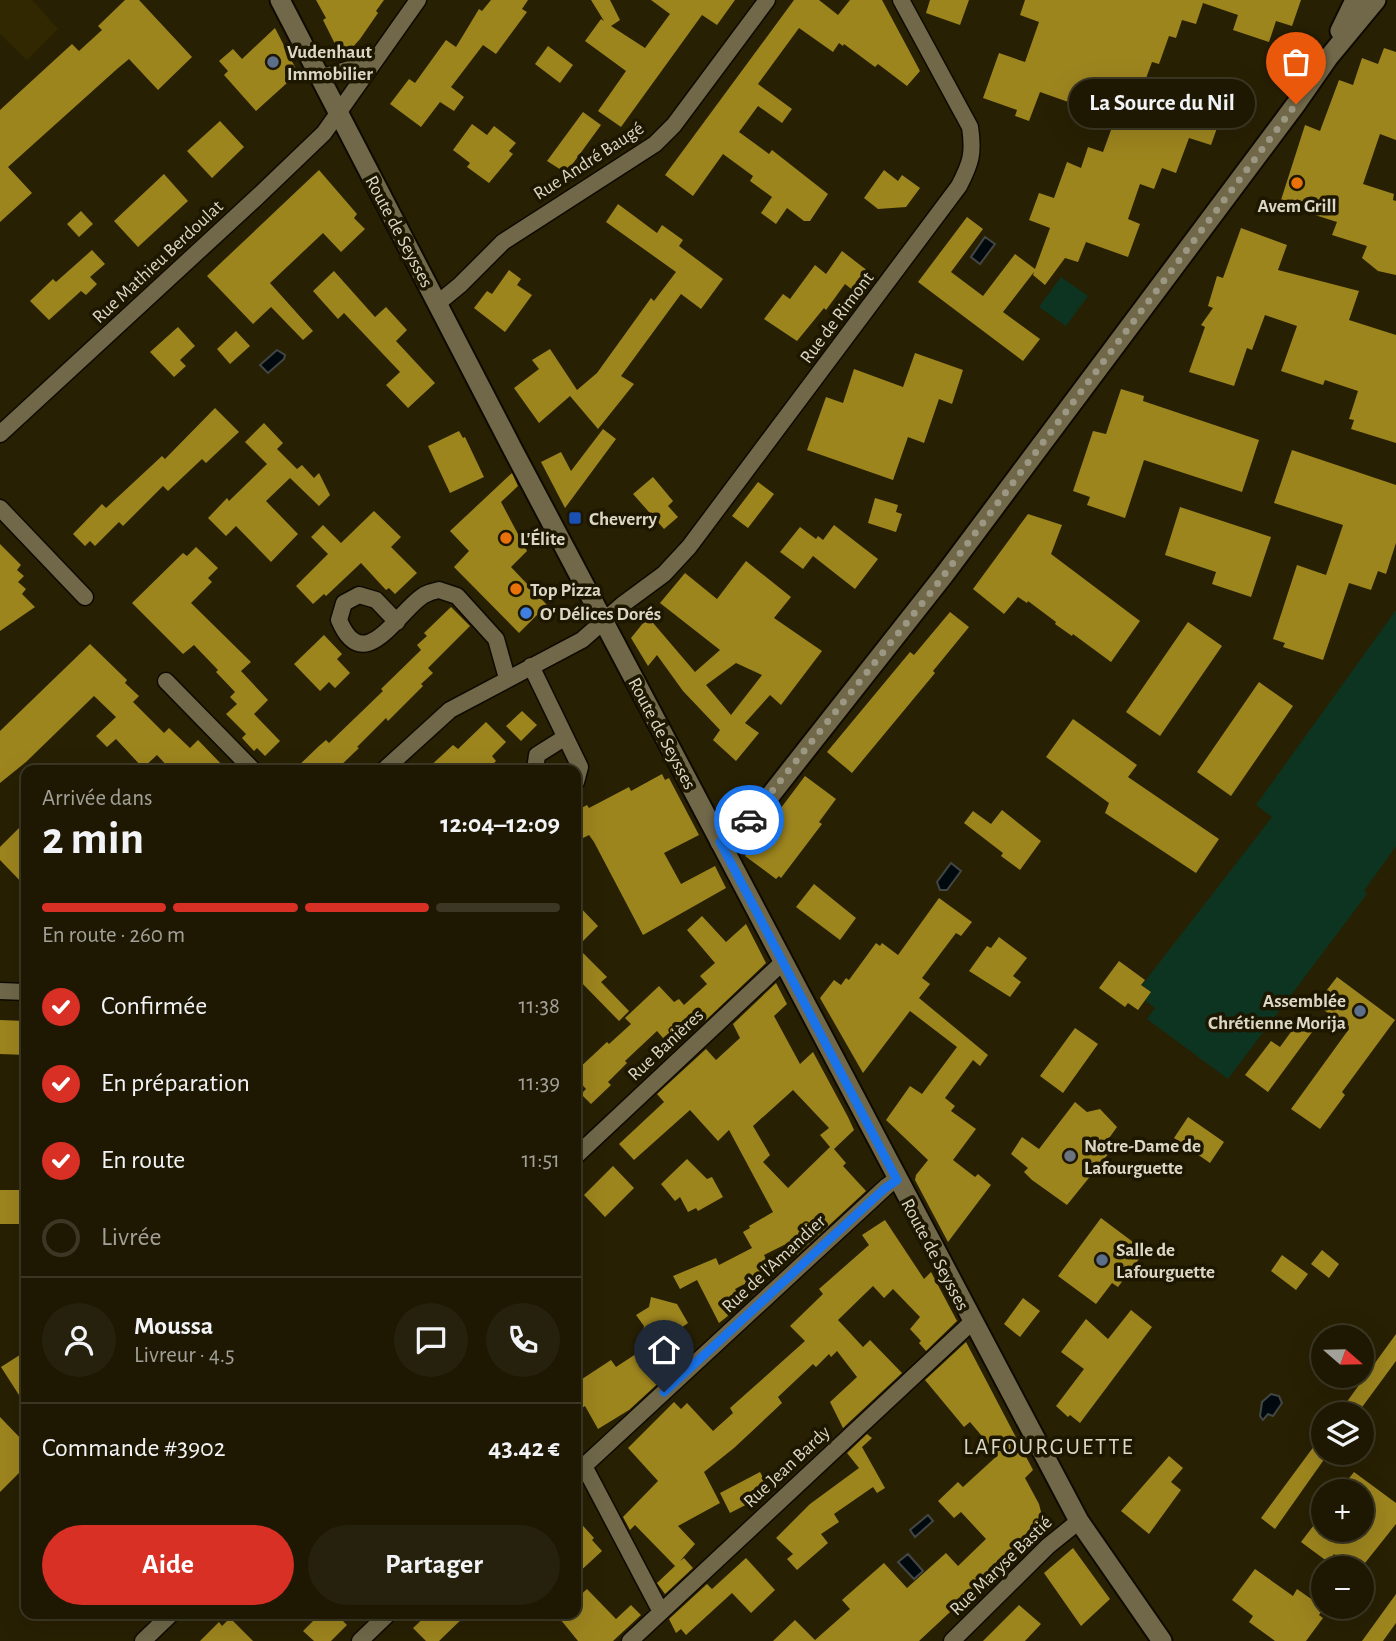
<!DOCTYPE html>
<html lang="fr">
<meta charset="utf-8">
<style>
:root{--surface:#1e1802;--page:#26210c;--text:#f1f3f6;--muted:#a1a099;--line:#3c3724;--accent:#d93025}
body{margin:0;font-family:"Alegreya Sans",sans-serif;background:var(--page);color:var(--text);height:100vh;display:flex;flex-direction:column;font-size:26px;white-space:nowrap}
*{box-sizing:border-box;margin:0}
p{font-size:23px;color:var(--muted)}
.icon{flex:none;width:38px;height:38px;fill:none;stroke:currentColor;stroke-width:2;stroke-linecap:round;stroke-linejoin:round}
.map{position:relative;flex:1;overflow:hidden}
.panel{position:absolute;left:21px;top:765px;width:560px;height:854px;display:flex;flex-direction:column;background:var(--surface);border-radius:14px;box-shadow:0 7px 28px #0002,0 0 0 2px var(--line)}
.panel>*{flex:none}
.needle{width:46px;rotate:110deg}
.buttons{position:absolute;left:1311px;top:1325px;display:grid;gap:14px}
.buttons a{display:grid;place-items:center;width:63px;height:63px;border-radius:50%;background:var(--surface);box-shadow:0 7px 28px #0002,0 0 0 2px var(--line);font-size:35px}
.pin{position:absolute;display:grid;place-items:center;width:60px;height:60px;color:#fff;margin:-72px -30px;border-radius:50% 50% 50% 0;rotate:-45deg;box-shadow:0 0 7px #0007}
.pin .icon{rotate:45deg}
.courier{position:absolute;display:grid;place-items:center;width:70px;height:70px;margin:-35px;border:5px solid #1a73e8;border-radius:50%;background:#fff;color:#222;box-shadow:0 2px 9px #0007}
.bubble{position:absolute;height:49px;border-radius:24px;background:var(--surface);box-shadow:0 7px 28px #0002,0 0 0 2px var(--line);font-size:23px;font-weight:700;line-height:49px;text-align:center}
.headline em{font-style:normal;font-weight:700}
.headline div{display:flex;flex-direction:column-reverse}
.headline{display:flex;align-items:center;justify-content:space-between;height:119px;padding:0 21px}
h1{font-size:46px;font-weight:700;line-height:52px}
.bar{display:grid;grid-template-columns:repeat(4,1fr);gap:10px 7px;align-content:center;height:84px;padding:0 21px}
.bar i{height:9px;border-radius:5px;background:var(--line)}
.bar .active{background:var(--accent)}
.bar p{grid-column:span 4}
.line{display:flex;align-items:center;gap:18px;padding:0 21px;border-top:2px solid var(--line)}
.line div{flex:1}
.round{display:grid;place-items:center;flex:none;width:74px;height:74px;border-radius:37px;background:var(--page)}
ol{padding:0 21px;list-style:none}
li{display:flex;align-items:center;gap:21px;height:77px}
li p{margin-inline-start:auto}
li .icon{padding:7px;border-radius:50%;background:var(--accent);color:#fff;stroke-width:4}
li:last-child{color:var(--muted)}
li i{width:38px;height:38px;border:4px solid var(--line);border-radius:50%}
.action{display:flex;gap:14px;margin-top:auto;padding:14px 21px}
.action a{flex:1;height:80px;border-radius:42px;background:var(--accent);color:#fff;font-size:28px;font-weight:700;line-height:80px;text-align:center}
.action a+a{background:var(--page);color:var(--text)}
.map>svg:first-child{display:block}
</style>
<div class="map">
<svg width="1396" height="1641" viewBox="0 0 1396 1641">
<rect width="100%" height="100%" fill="#282003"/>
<!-- built -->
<path fill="#312801" d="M0,0H32L58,29L27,60L0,34Z"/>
<!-- green -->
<path fill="#0d3420" d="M1061,277L1088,296L1066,326L1039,307Z
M1396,610V846L1364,891L1367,894L1228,1079L1147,1019L1155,1008L1145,1001L1151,992L1142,985L1272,817L1256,805Z"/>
<!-- water -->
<path fill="#00090e" stroke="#424745" stroke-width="2" d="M985,237L995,244L980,264L971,257Z
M277,350L285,355L284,359L268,373L260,365Z
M951,863L961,871L947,890H940L937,882Z
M1271,1394L1279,1396L1282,1403L1273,1416L1268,1414L1263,1420L1260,1416L1262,1402Z
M928,1515L933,1521L915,1537L910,1530Z
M908,1554L923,1571L914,1579L898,1562Z"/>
<!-- building -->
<path fill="#9d851e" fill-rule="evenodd" d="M125,0H139L192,57L158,90L129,59L117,69L8,167L32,193L0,222V110L72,44L79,51L102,30L98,26Z
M316,0H384L376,11L378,13L360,39L352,48L346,50L335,44L323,20L326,18Z
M491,0H528L522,9L527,12L496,54L483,45L451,87L464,97L454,111L440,102L421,127L390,104L409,79L415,83L446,40L456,47L479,9L482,11Z
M591,0H610L620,20L611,26L645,48L670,14L651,0H735L717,25L702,15L621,127L598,111L626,71L585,41L601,19L604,21Z
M794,0H819L838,15L850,0H882L920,71L907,86L878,64L875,67L844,44L843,46L839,43L833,52L799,28L758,84L792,109L782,123L758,106L739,132L769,154L772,150L828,194L810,221H804L787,208L776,224L761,213L772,197L750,181L753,176L723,154L693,196L665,175Z
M930,0H969L960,25L926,13Z
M1025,0H1301L1292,26L1276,21L1269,42L1233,30L1238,15L1203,3L1196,24L1182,20L1176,38L1169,36L1159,64L1152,62L1137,103L1172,116L1184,83L1234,101L1229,116L1222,114L1211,145L1189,138L1176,173L1162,168L1154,189L1140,184L1128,219L1140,224L1128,257L1086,242L1078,262L1065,258L1045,285L1033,275L1034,272L1003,312L1040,339L1023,361L918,282L967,217L983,229L951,272L983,296L1015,254L1035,269L1050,228L1029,220L1039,193L1054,198L1067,162L1081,168L1088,147L1103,152L1123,97L1082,83L1074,104L1040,92L1029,121L1015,116L1017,110L983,98L999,53L1025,62L1039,22L1020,15Z
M275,28L298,73L256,111L224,75L228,71L219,61L233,49L242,59Z
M548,46L573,65L560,83L535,64Z
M1384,48L1396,52V140L1380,134L1363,184L1394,194L1393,200L1396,201V275L1378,271L1362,258L1367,246L1332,235L1337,222L1290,207L1281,200L1305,125L1320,131L1339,80L1353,85L1362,58L1378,64Z
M583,112L601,125L566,173L547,161Z
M220,121L244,147L212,178L187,151Z
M472,124L487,135L494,126L516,143L509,151L513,154L489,183L467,167L470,163L453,150Z
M319,170L357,214L354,218L365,229L341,252L323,233L270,283L313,331L303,340L271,307L253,324L207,276Z
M884,170L898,181L902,175L920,188L906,207L878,209L864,198Z
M164,174L188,201L138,247L114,221Z
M618,204L657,233L662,225L683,240L679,246L723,279L701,309L681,294L621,376L634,384L598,429L570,396L539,423L514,388L539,369L532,360L550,349L577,390L597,373L651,298L654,301L676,272L606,222Z
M81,211L93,224L79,237L67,224Z
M1241,228L1287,245L1278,270L1359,291L1349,320L1396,335V443L1351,429L1354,420L1349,419L1358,391L1325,380L1323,385L1281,371L1297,326L1265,315L1252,350L1247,348L1234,386L1189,372L1205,327L1201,325L1213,308L1208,306L1217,276L1223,278Z
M92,250L105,264L90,277L97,284L86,295L81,291L49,320L30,301L53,279L56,282Z
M842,251L873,275L859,295L845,284L826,310L824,308L797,341L764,319L783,294L790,299L815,265L826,274Z
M509,270L521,279L517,285L532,295L505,332L474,308L487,291L492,294Z
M334,271L375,317L386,307L407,330L396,341L435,383L408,408L386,385L400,372L344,313L338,319L313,291Z
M178,327L195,346L180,360L186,366L174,377L150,352Z
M236,331L250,346L230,364L217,349Z
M915,353L963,370L952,404L939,399L924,443L908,437L893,480L807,450L826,397L843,403L854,369L903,387Z
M1121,389L1144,396L1143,401L1259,440L1242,492L1144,460L1125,518L1087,505L1090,497L1073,491L1093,431L1106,434Z
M215,408L239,432L206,463L202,459L168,491L163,486L123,526L119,522L95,546L90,541L85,546L73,534L102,504L106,508L162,456L165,459Z
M264,423L283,443L277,449L297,469L302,465L314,478L319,473L330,495L319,506L290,478L266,501L298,534L271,562L236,526L226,536L208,518L227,498L229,501L267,464L245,442Z
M603,429L616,439L565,508L541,462L561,452L571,471Z
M459,431L463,438L465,437L484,477L450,493L428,446Z
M1292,450L1396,485V543L1386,574L1378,571L1371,590L1349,583L1323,660L1283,647L1285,643L1273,639L1297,565L1326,575L1343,525L1274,503Z
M512,473L518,486L501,502L527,551L511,567L547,605L519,633L454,567L469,551L450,531Z
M653,477L673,501L668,506L678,517L664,529L633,494Z
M758,482L774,494L748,528L732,516Z
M875,498L898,505L896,512L902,514L896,532L868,523Z
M1180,507L1271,537L1251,597L1212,584L1216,572L1165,555Z
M374,511L401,537L391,547L417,573L395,594L389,588L386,590L361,563L326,596L324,594L313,604L296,586L328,554L311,537L323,525L341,543Z
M1028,514L1062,525L1051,554L1140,621L1111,662L1073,634L1072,636L1055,624L1056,622L1028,601L1027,603L1018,597L1004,614L973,589Z
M834,525L878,559L855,589L813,556L803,569L780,552L800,527L816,539L818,536L823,540Z
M0,544L21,565L17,570L24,576L18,582L26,589L22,594L35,607L0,631Z
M196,547L218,568L208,578L212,582L191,603L251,662L241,671L268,700L254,714L280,741L265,756L257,748L254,751L242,738L246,734L226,714L237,704L230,697L235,692L216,672L218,670L194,645L183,654L132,603L183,553L187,556Z
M746,561L791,597L774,618L822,651L781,705L770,695L745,723L759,733L736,761L713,740L720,730L683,691L657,655L648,666L631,638L648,617L695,672L720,650L660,603L685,573L717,599ZM736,663L762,675L731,715L706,685Z
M451,607L470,626L428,668L433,673L421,684L423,686L388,721L386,718L357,747L359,748L336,770H294L319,746L326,740L329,743L383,691L381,689L421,650L417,645L427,636L424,633Z
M950,612L969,627L933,671L935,673L852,773L827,752L910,652L914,655Z
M1188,622L1222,646L1160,736L1126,712Z
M324,635L342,654L337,659L350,673L335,688L329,682L320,691L294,664Z
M90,644L127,680L125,683L139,696L133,702L164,733L169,728L190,748L198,740L227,770H171L157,755L143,768L116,739L107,747L96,736L116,717L94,696L26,762L0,783V731Z
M1259,682L1293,706L1231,796L1197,772Z
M522,711L537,725L521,741L506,726Z
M1073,719L1137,765L1128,777L1219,839L1196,873L1105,813L1109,803L1046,757Z
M486,722L506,742L492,756L496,761L487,770H426L453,745L458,749Z
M662,774L665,780L669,778L699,835L664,853L681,884L715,866L726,888L643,935L594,842L589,835L583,838L576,824V811L587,805L589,808L629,787L631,791Z
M805,776L836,799L819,822L822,824L781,878L779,876L776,879L745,856Z
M1002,810L1041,841L1020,870L1001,856L1003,853L964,823L973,811L991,824Z
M26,821V887L0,860V847Z
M814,884L856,918L840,940L796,907Z
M939,898L972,922L961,936L956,933L922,978L930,984L919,998L988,1055L980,1066L973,1060L945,1098L955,1106L951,1111L976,1129L953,1160L975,1177L978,1174L991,1185L948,1242L915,1180L916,1175L928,1160L886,1120L910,1086L922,1094L957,1047L910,1011L863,1073L820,998L834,980L841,985L846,978L849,980L876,943L880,946L882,943L898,955Z
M576,903L598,926L577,947L607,977L601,982L629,1011L619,1021L576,977Z
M702,916L726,942L746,924L766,963L705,1021L700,1015L679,1034L674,1029L663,1038L657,1031L625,1061L627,1063L608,1082L611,1085L591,1104L581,1094L586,1089L576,1078V1071L607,1042L609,1044L631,1024L625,1018L659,986L674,1002L679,999L684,1005L707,984L700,976L715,963L687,930Z
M999,937L1027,958L1013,976L1021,982L1010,997L969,971L987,946L991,948Z
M1119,961L1145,980L1141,985L1151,992L1138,1010L1128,1003L1125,1007L1099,988Z
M1337,977L1395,1020L1342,1092L1345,1095L1320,1129L1291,1109L1349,1029L1316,1004Z
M776,983L787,1004L774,1016L800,1064L813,1052L848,1117L854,1130L834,1149L846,1163L843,1166L866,1191L797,1255L790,1242L764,1255L771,1270L735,1289L743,1304L719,1323L697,1280L680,1289L673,1276L716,1258L719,1265L752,1248L743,1232L750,1228L749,1226L773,1212L729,1130L718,1141L690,1110L634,1160L619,1144L664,1102L657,1094L706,1049L716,1060L740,1038L733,1024ZM793,1090L829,1128L820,1135L830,1147L788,1188L763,1162L770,1155L753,1126Z
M1301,1018L1315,1028L1268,1092L1245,1075L1271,1041L1280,1047Z
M0,1020L26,1021V1055L0,1054Z
M1075,1028L1098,1044L1063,1093L1040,1076Z
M1075,1102L1087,1112L1100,1109L1117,1127L1102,1148L1109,1153L1067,1205L1032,1180L1024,1172L1028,1168L1011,1154L1022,1137L1039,1149Z
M1188,1117L1224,1142L1210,1163L1174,1138Z
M687,1159L707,1179L712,1177L723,1197L698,1211L696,1208L688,1212L680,1197L675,1201L661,1184Z
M613,1166L634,1188L605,1217L584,1195Z
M0,1190H26V1224H0Z
M1101,1218L1145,1251L1118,1287L1112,1283L1096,1304L1058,1276Z
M885,1220L924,1279L931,1272L957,1321L926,1351L919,1343L921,1341L910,1329L920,1317L893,1289L884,1298L873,1286L838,1320L863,1347L870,1340L902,1373L843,1428L830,1402L857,1377L837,1351L831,1357L829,1354L816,1367L813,1364L778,1397L782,1403L734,1448L704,1472L720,1503L678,1526L695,1544L680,1561L684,1558L693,1568L665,1594L657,1583L675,1566L635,1525L630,1530L623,1517L658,1481L628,1448L674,1402L681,1409L687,1403L713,1431L733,1413L730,1408L805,1341L790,1326L823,1294L819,1289L869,1245L862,1235Z
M1322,1250L1339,1264L1329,1278L1311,1264Z
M1282,1255L1308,1274L1296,1290L1271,1271Z
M651,1297L677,1304L688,1323L653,1348L643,1331L644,1326L636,1315L649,1307Z
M1023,1298L1040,1311L1020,1337L1004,1324Z
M1131,1310L1152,1327L1080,1423L1070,1415L1068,1417L1056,1406L1084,1369L1061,1352L1086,1319L1108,1339Z
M1396,1334V1361L1357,1414H1338Z
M966,1342L1033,1470L1025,1478L1039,1504L1041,1512L1039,1519L1007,1556L1008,1558L919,1641H773L795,1620L815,1640L850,1609L842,1600L884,1563L907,1588L946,1553L958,1566L986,1539L961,1512L954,1518L938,1501L958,1482L963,1487L998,1455L970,1422L964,1427L925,1380Z
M642,1350L665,1377L629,1410L598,1429L585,1406L576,1412V1383L611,1360L616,1367Z
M26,1351V1406L1,1367Z
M0,1417L26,1444V1466L0,1492Z
M867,1434L872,1438L862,1447L885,1488L877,1493L873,1487L834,1514L839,1522L821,1534L828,1543L797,1570L787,1559L793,1554L776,1538L810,1504L859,1468L847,1453Z
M1323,1434V1461L1275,1529L1261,1518Z
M1169,1456L1183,1468L1171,1482L1181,1490L1149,1534L1121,1511Z
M760,1472L767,1485L759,1493L761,1497L730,1513L720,1493Z
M1354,1472L1396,1503V1524L1361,1568H1353L1334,1554L1328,1562L1301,1542L1323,1513V1530H1362V1491H1339Z
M576,1518L594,1538L592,1540L602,1551L576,1575Z
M1073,1548L1110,1599L1081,1626L1044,1573Z
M746,1558L775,1590L751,1613L732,1593L686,1635L681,1629L676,1633L669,1619L707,1584L712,1589Z
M1255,1569L1293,1596L1297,1589L1324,1608L1319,1615L1323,1618L1306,1641H1275L1249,1622L1253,1616L1232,1600Z
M587,1589L616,1619L631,1605L641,1615L613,1641H578L556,1614H576V1599Z
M1396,1594V1623L1383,1641H1362Z
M1019,1605L1041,1624L1025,1641H983Z
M303,1614H336L347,1625L331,1641H314L303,1631L313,1621Z
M428,1614H467L439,1641H426L413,1628Z
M230,1618L253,1641H200L219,1622L222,1626Z"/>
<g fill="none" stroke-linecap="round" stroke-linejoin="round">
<!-- minor casing -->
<g stroke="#0f0a00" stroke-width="19">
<path id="minor" d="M319,78L353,68L375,57
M438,303L460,285L503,242L655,144L674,125L767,0
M0,434L255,199L324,133L418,0
M0,508L85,597
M397,622L376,600L359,595L344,603L339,620C364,679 398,611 424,595C428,593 434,591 439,590L457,596L496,639L507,678
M531,666L580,767L576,782
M166,681L253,770
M384,770L450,710L582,640L622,605L664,574L689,547L959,186C971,163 974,153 970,127L901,0
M535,770L537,755L564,738
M0,991L26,992
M576,1156L783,962
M661,1612L584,1466L887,1186L897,1179
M143,1641L171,1614
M360,1641L388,1614
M630,1641L972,1322
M952,1641L1048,1546L1079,1521"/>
</g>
<!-- tertiary casing -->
<g stroke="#0f0a00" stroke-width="23">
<path id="tertiary" d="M1340,31L1355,0
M720,842L746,824L762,806L944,575L1296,104L1328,58L1376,0"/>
</g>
<!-- secondary casing -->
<g stroke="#0f0a00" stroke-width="23">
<path id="secondary" d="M280,0L512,448L1079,1521L1162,1641"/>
</g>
<!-- minor -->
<use href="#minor" stroke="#706849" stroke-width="16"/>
<!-- tertiary -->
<use href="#tertiary" stroke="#706849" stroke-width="19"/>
<!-- secondary -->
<use href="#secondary" stroke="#706849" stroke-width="19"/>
</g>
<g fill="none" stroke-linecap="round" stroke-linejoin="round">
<!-- done -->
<path stroke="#9c9782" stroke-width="7" stroke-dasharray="0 12.6" d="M749,820L932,591L1296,104"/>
<!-- route -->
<path stroke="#1a73e8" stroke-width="9" d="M664,1392L884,1189L897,1180L720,842L749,820"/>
</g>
<!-- markers -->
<g fill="#5c6f8a" stroke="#1e1700" stroke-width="2.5">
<circle cx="273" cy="62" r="7"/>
<circle cx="1360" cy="1011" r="7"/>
<circle cx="1102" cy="1260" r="7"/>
</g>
<g fill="#e8710a" stroke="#1e1700" stroke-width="2.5">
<circle cx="1297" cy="183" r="7"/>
<circle cx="506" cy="538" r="7"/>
<circle cx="516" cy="589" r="7"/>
</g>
<rect fill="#1a4fb4" stroke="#1e1700" stroke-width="2.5" x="568" y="511" width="14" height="14" rx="3.5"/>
<circle fill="#3f7fe0" stroke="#1e1700" stroke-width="2.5" cx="526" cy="613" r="7"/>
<circle fill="#6b7280" stroke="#1e1700" stroke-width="2.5" cx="1070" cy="1156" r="7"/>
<g text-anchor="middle" stroke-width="7" stroke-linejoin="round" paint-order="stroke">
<!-- poi labels -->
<g font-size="19" font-weight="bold" fill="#dbd7c6" stroke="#1e1700" text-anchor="start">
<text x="287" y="58">Vudenhaut<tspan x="287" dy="22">Immobilier</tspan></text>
<text x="1297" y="212" text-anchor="middle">Avem Grill</text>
<text x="589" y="525">Cheverry</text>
<text x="520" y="545">L'Élite</text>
<text x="530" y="596">Top Pizza</text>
<text x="540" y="620">O' Délices Dorés</text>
<text x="1346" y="1007" text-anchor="end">Assemblée<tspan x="1346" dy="22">Chrétienne Morija</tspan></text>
<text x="1084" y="1152">Notre-Dame de<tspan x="1084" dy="22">Lafourguette</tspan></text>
<text x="1116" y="1256">Salle de<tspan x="1116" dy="22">Lafourguette</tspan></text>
</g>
<!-- street labels -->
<g font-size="19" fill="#dbd7c6" stroke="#1e1700">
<text transform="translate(588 160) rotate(-33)" y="7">Rue André Baugé</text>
<text transform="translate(400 231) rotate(62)" y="7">Route de Seysses</text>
<text transform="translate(157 261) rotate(-43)" y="7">Rue Mathieu Berdoulat</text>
<text transform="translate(836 317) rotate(-53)" y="7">Rue de Rimont</text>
<text transform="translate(663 733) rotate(62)" y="7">Route de Seysses</text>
<text transform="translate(665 1044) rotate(-43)" y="7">Rue Banières</text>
<text transform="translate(936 1254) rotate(62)" y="7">Route de Seysses</text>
<text transform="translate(773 1263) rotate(-43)" y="7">Rue de l'Amandier</text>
<text transform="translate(786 1466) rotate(-43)" y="7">Rue Jean Bardy</text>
<text transform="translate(1000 1565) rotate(-44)" y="7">Rue Maryse Bastié</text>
</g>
<!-- quarter labels -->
<g font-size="23" letter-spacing="2" fill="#dbd7c6" stroke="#1e1700">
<text x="1049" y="1454">LAFOURGUETTE</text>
</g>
</g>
</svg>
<div class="buttons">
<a><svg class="needle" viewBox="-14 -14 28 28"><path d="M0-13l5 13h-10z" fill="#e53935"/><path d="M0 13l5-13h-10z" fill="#a1a099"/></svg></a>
<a><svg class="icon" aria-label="layers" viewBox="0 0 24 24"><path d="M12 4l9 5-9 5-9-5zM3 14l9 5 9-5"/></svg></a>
<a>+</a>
<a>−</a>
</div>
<div class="pin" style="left:1296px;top:104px;background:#ea580c"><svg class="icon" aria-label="bag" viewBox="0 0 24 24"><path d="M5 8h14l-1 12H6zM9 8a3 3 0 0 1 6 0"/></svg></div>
<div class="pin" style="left:664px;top:1392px;background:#1f2937"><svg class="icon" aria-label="home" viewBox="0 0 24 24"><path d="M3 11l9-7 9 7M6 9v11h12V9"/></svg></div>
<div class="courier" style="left:749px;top:820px"><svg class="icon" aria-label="car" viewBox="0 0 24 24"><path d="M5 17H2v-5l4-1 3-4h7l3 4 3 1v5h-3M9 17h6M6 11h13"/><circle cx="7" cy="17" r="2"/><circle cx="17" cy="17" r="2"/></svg></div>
<div class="bubble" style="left:1069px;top:79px;width:186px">La Source du Nil</div>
<section class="panel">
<div class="headline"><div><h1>2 min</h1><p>Arrivée dans</p></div><em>12:04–12:09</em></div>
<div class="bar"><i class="active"></i><i class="active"></i><i class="active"></i><i></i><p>En route · 260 m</p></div>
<ol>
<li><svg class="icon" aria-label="check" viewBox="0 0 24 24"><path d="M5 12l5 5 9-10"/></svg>Confirmée<p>11:38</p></li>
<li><svg class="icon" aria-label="check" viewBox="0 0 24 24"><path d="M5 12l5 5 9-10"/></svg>En préparation<p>11:39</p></li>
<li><svg class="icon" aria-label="check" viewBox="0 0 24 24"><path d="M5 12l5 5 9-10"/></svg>En route<p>11:51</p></li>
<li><i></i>Livrée</li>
</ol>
<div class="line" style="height:126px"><a class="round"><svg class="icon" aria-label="person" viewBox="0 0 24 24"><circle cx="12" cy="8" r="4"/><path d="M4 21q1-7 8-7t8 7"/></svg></a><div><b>Moussa</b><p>Livreur · 4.5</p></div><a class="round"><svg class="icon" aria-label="chat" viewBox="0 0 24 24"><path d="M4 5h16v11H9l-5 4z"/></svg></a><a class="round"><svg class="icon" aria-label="phone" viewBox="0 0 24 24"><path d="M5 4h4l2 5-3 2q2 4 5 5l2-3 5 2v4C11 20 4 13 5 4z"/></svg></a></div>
<div class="line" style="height:91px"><div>Commande #3902</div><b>43.42 €</b></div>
<div class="action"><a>Aide</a><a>Partager</a></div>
</section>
</div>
